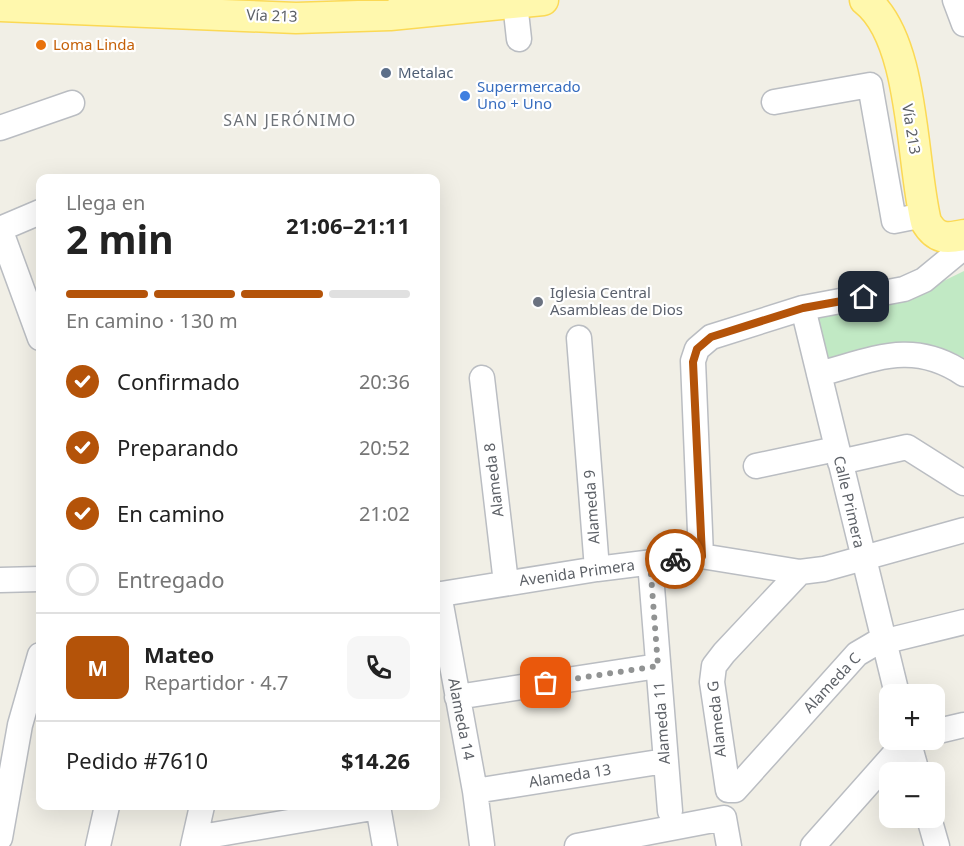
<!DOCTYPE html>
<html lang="es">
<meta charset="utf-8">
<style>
:root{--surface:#fff;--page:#f6f6f6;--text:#222;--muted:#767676;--line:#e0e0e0;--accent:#b45309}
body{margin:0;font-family:"Noto Sans",sans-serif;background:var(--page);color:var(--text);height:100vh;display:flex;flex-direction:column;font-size:22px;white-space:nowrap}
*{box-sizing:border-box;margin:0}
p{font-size:20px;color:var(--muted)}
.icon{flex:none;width:33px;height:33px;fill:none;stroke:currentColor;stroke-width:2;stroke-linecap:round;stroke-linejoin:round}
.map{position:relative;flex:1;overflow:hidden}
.side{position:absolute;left:36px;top:174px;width:404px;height:636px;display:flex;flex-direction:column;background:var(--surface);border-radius:12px;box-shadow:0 6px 24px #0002}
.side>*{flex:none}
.fabs{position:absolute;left:879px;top:684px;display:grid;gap:12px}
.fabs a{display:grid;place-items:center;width:66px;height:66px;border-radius:12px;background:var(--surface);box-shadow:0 6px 24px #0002;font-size:30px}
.pin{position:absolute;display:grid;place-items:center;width:51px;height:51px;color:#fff;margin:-26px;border-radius:12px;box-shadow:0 3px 9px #0006}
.courier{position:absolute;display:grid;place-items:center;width:60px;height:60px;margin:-30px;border:4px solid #b45309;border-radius:50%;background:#fff;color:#222;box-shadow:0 2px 8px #0007}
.overview em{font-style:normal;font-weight:700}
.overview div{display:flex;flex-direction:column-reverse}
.overview{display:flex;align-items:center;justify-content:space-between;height:102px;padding:0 30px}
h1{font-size:39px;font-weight:700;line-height:45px}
.bar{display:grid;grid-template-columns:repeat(4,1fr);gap:9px 6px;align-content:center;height:72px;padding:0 30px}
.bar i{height:8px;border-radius:4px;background:var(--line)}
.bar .on{background:var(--accent)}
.bar p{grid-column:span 4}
.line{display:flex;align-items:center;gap:15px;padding:0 30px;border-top:2px solid var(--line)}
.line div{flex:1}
.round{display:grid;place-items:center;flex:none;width:63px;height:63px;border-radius:12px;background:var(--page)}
ol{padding:0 30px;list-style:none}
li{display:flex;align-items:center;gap:18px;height:66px}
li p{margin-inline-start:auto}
li .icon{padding:6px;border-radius:50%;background:var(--accent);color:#fff;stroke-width:4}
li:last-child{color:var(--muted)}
li i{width:33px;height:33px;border:3px solid var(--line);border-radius:50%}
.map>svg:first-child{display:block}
</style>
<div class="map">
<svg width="964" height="846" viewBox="0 0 964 846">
<rect width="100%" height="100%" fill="#f1efe6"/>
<!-- green -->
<path fill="#c1e9c4" d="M964,271V358C918,331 870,346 823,362L814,320L820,312L925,290Z"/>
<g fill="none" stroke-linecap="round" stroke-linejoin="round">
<!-- minor casing -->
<g stroke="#babdc2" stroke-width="27">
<path id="minor" d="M955,0L964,24
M515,3L519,39
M774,102L870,85L894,221L924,215
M0,128L72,103
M0,229L40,338
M0,229L40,212
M803,308L897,694
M579,338L597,569
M819,374C873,360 912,339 964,374
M482,378L506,583
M840,462L907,447L964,483
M756,466L836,449
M701,556L693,361L697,349L711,337L803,308L904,289L924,280L964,247
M650,562L670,811
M800,572L724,653L714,666L712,682L728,790H735L857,654L874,644L964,622
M0,580L40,579
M439,594L475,791L482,845
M435,595L597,569L701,556L800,572L824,569L964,530
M457,697L658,666
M934,732L964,725
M908,740L917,772
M475,791L665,761
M378,806L385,846
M929,818L937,846
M0,838L20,725L40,655
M195,838L378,807
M98,846L107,806
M193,846L202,806
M577,846L724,818L729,846
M813,846L907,740"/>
</g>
<!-- major casing -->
<g stroke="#fbd955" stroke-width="33">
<path id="major" d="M865,0C915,39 911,162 926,222C936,239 946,239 964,235
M0,6L296,18L390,15L543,0"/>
</g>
<!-- minor -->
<use href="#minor" stroke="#fff" stroke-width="24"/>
<!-- major -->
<use href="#major" stroke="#fff8ad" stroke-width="30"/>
</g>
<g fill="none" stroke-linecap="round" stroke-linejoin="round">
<!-- done -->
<path stroke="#919393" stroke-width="6" stroke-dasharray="0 10.8" d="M546,683L658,666L650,562L675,559"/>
<!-- route -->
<path stroke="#b45309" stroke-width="8" d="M675,559L702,556L693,362L697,349L711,337L803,308L864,297"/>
</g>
<!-- markers -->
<circle fill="#e8710a" stroke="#fff" stroke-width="2" cx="41" cy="45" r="6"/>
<circle fill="#5c6f8a" stroke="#fff" stroke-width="2" cx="386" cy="73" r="6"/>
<circle fill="#3f7fe0" stroke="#fff" stroke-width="2" cx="465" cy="96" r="6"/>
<circle fill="#6b7280" stroke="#fff" stroke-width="2" cx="538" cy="302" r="6"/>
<g text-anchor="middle" stroke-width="4.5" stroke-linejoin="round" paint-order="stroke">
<!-- street labels -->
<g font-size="15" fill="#5d6167" stroke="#fff">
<text transform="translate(272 16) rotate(2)" y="5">Vía 213</text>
<text transform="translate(911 129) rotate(81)" y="5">Vía 213</text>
<text transform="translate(494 480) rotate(-97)" y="5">Alameda 8</text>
<text transform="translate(849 502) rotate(77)" y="5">Calle Primera</text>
<text transform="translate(592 507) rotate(-94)" y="5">Alameda 9</text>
<text transform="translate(577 573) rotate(-8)" y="5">Avenida Primera</text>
<text transform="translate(832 683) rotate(-47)" y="5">Alameda C</text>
<text transform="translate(461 719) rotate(79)" y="5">Alameda 14</text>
<text transform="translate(717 719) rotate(-96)" y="5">Alameda G</text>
<text transform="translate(662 723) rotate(-94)" y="5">Alameda 11</text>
<text transform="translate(570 776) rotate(-9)" y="5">Alameda 13</text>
</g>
<!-- food labels -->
<g font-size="15" fill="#c56008" stroke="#fff" text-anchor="start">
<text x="53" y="50">Loma Linda</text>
</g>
<!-- service labels -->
<g font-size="15" fill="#4e5e75" stroke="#fff" text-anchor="start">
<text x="398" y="78">Metalac</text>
</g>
<!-- shop labels -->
<g font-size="15" fill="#366cbe" stroke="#fff" text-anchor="start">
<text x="477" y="92">Supermercado<tspan x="477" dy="17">Uno + Uno</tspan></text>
</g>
<!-- worship labels -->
<g font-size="15" fill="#5b616d" stroke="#fff" text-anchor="start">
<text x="550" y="298">Iglesia Central<tspan x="550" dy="17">Asambleas de Dios</tspan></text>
</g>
<!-- neighbourhood labels -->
<g font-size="16" letter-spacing="1.5" fill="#6e7379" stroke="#fff">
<text x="290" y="126">SAN JERÓNIMO</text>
</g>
</g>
</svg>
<div class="fabs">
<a>+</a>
<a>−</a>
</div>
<div class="pin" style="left:546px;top:683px;background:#ea580c"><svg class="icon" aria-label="bag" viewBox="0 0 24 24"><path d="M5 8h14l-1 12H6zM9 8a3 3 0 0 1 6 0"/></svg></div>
<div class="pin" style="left:864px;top:297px;background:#1f2937"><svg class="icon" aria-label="home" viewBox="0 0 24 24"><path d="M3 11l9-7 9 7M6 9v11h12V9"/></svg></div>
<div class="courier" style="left:675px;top:559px"><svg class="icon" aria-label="bike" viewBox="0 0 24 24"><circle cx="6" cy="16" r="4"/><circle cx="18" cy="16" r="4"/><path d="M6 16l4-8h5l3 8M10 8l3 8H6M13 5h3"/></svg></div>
<section class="side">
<div class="overview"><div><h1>2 min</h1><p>Llega en</p></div><em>21:06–21:11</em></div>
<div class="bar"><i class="on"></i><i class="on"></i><i class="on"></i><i></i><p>En camino · 130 m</p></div>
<ol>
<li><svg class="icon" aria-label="check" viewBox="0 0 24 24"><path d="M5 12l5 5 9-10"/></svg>Confirmado<p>20:36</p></li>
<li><svg class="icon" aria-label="check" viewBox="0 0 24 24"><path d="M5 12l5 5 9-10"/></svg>Preparando<p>20:52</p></li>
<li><svg class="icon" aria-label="check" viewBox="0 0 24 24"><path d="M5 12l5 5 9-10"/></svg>En camino<p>21:02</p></li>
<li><i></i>Entregado</li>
</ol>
<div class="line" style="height:108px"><b class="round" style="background:var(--accent);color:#fff">M</b><div><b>Mateo</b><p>Repartidor · 4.7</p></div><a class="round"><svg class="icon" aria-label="phone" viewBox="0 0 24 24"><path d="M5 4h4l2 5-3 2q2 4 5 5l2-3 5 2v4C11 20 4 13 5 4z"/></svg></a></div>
<div class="line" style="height:78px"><div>Pedido #7610</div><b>$14.26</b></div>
</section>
</div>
